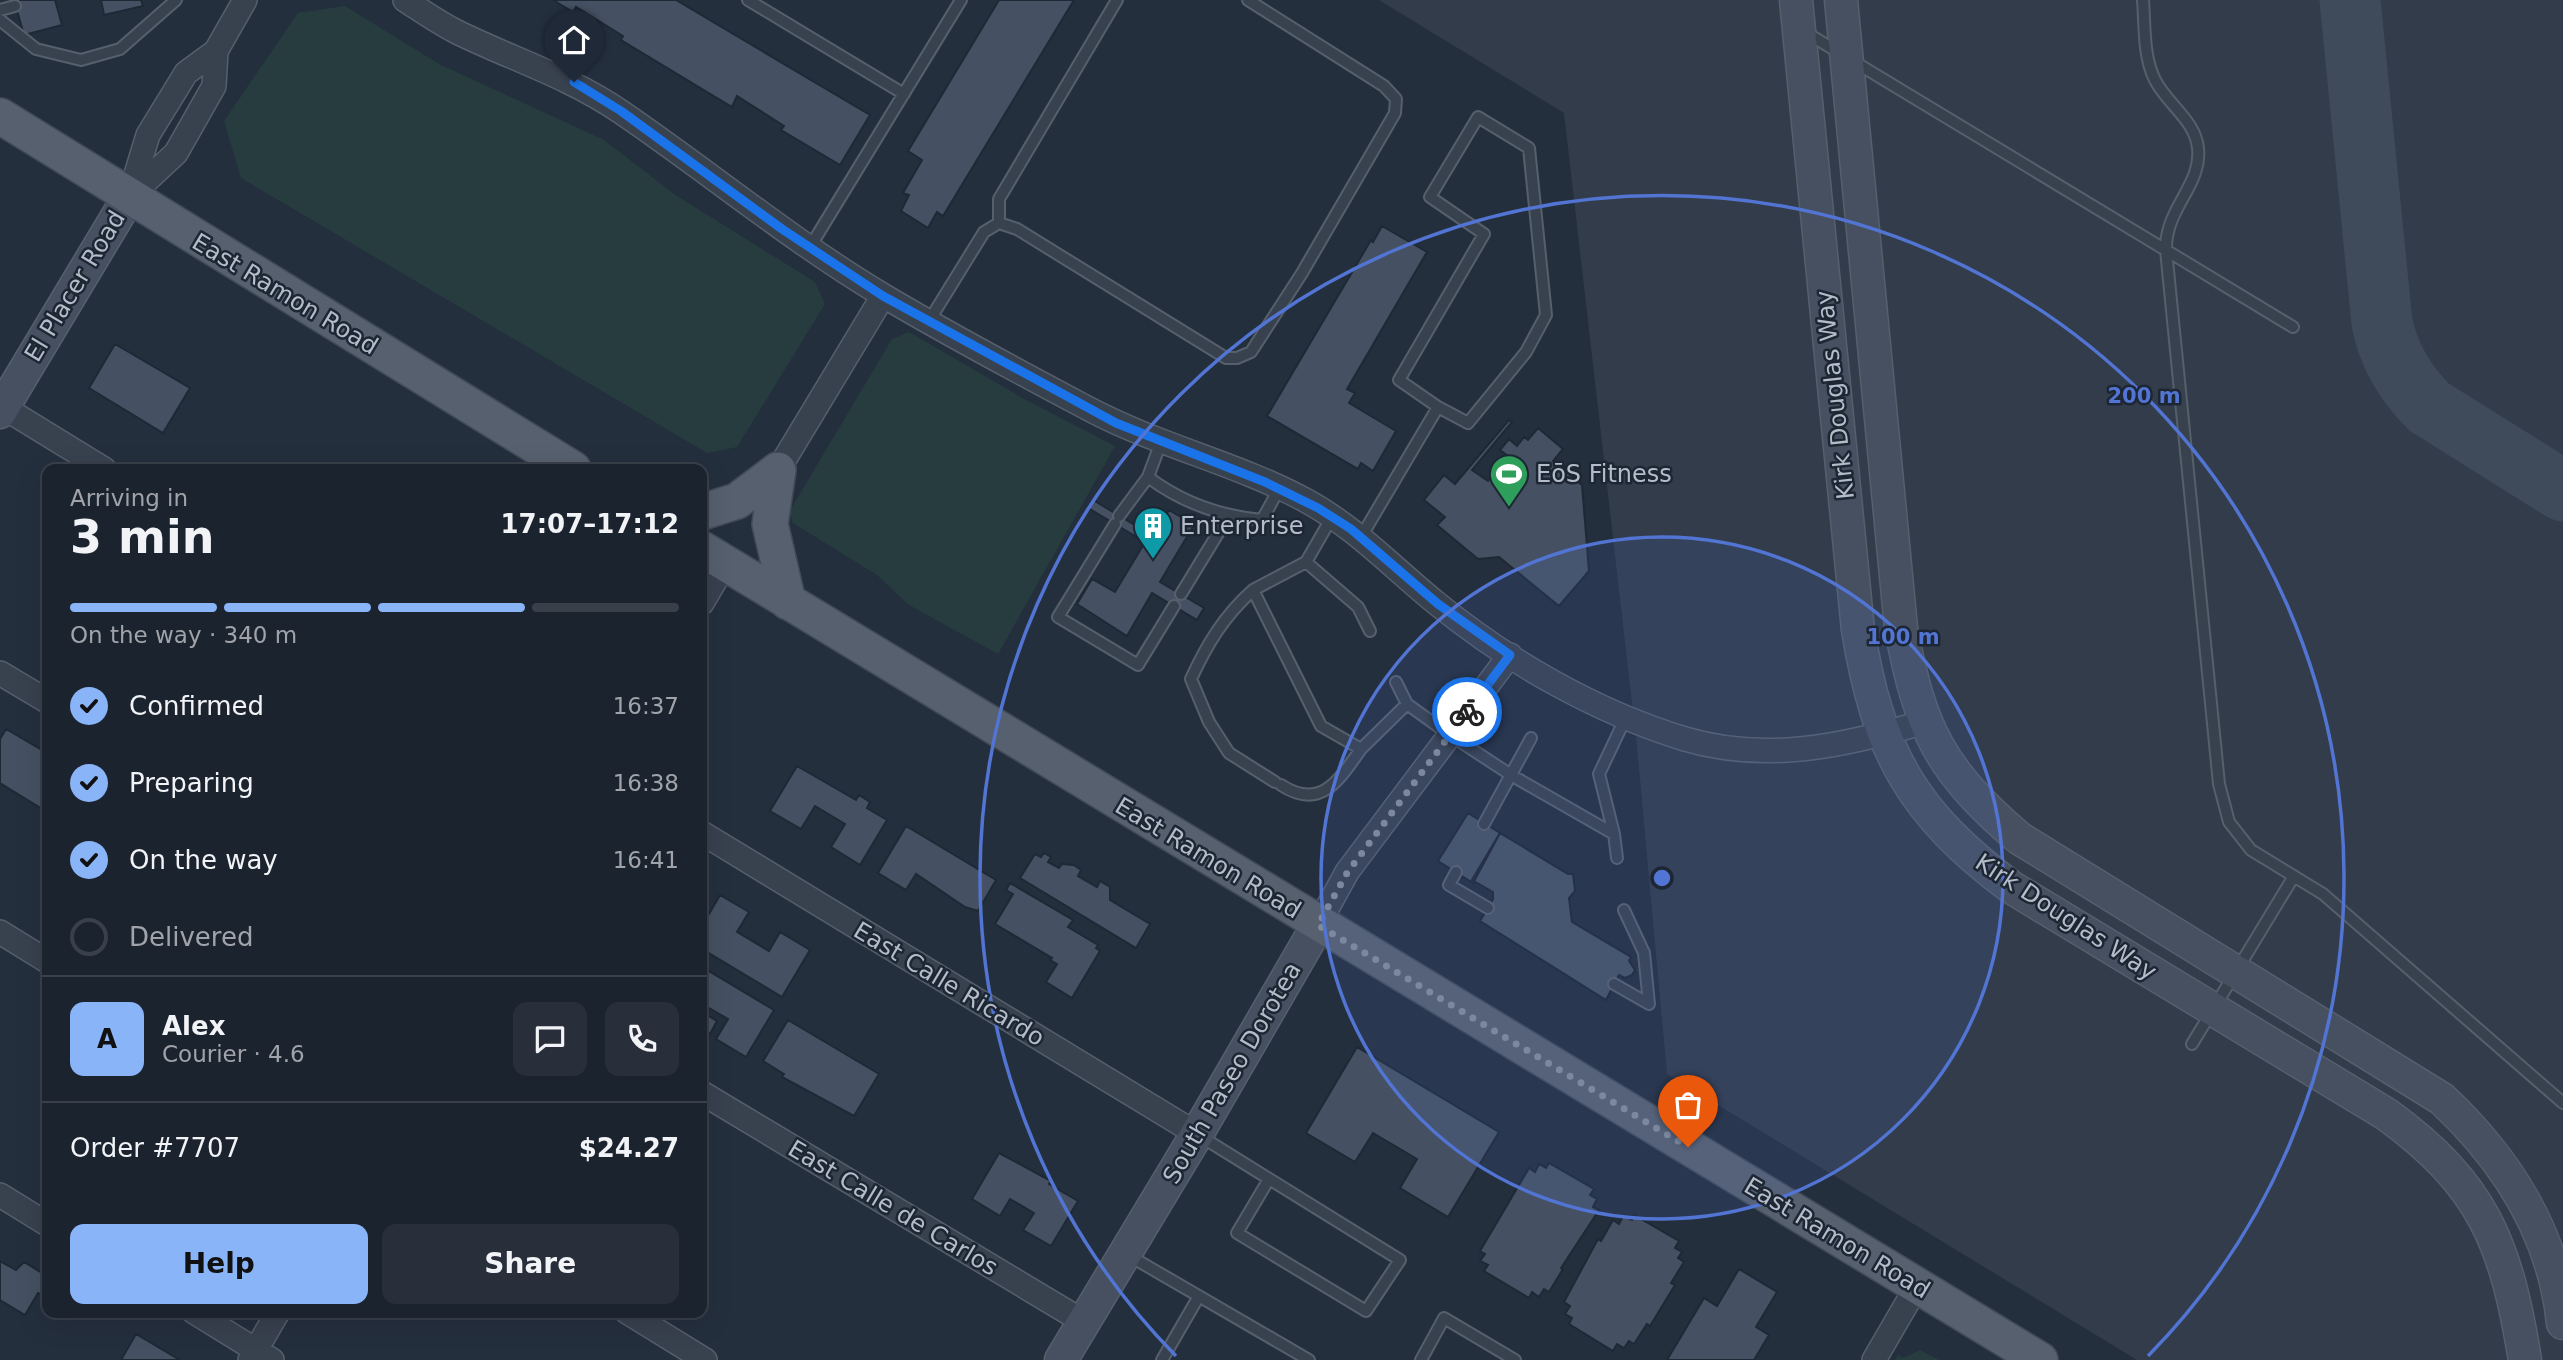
<!DOCTYPE html>
<meta charset="utf-8">
<style>
:root{--surface:#1b232e;--page:#282f3a;--text:#f1f3f6;--muted:#a0a4aa;--line:#39404a;--accent:#8ab4f8}
body{margin:0;font-family:"DejaVu Sans",sans-serif;background:var(--page);color:var(--text);height:100vh;display:flex;flex-direction:column;font-size:26px;white-space:nowrap}
*{box-sizing:border-box;margin:0}
p{font-size:23px;color:var(--muted)}
.icon{flex:none;width:38px;height:38px;fill:none;stroke:currentColor;stroke-width:2;stroke-linecap:round;stroke-linejoin:round}
.map{position:relative;flex:1;overflow:hidden}
.side{position:absolute;left:42px;top:464px;width:665px;height:854px;display:flex;flex-direction:column;background:var(--surface);border-radius:14px;box-shadow:0 7px 28px #0002,0 0 0 2px var(--line)}
.side>*{flex:none}
.pin{position:absolute;display:grid;place-items:center;width:60px;height:60px;color:#fff;margin:-72px -30px;border-radius:50% 50% 50% 0;rotate:-45deg;box-shadow:0 0 7px #0007}
.pin .icon{rotate:45deg}
.courier{position:absolute;display:grid;place-items:center;width:70px;height:70px;margin:-35px;border:5px solid #1a73e8;border-radius:50%;background:#fff;color:#222;box-shadow:0 2px 9px #0007}
.headline em{font-style:normal;font-weight:600}
.headline div{display:flex;flex-direction:column-reverse}
.headline{display:flex;align-items:center;justify-content:space-between;height:119px;padding:0 28px}
h1{font-size:46px;font-weight:600;line-height:52px}
.bar{display:grid;grid-template-columns:repeat(4,1fr);gap:10px 7px;align-content:center;height:84px;padding:0 28px}
.bar i{height:9px;border-radius:5px;background:var(--line)}
.bar .active{background:var(--accent)}
.bar p{grid-column:span 4}
.line{display:flex;align-items:center;gap:18px;padding:0 28px;border-top:2px solid var(--line)}
.line div{flex:1}
.round{display:grid;place-items:center;flex:none;width:74px;height:74px;border-radius:14px;background:var(--page)}
ol{padding:0 28px;list-style:none}
li{display:flex;align-items:center;gap:21px;height:77px}
li p{margin-inline-start:auto}
li .icon{padding:7px;border-radius:50%;background:var(--accent);color:#111;stroke-width:4}
li:last-child{color:var(--muted)}
li i{width:38px;height:38px;border:4px solid var(--line);border-radius:50%}
.button{display:flex;gap:14px;margin-top:auto;padding:14px 28px}
.button a{flex:1;height:80px;border-radius:14px;background:var(--accent);color:#111;font-size:28px;font-weight:600;line-height:80px;text-align:center}
.button a+a{background:var(--page);color:var(--text)}
.map>svg:first-child{display:block}
</style>
<div class="map">
<svg width="2563" height="1360" viewBox="0 0 2563 1360">
<rect width="100%" height="100%" fill="#242f3e"/>
<!-- airport -->
<path fill="#323c4b" d="M1379,0H2563V1360H2137L1667,1074L1637,746L1564,113Z"/>
<!-- green -->
<path fill="#263c3f" d="M345,6L439,64L604,140L674,194L815,282L825,304L737,447L707,453L241,178L224,121L298,13Z
M909,332L1026,400L1115,446L998,654L909,605L877,575L793,523L789,512L892,339Z
M1920,1350L1939,1360H1895L1898,1355L1903,1358Z"/>
<g fill="none" stroke-linecap="round" stroke-linejoin="round">
<!-- taxiway -->
<path stroke="#3f4a5a" stroke-width="61" d="M2350,0L2382,323C2389,357 2405,383 2429,407L2563,491"/>
</g>
<!-- building -->
<path fill="#455162" stroke="#1f2835" stroke-width="2" d="M14,0H55L62,25L24,35Z
M101,0H141L143,6L104,15Z
M553,0H676L870,115L840,165L781,130L784,126L737,96L732,107L621,40L623,36L576,7L573,12Z
M999,0H1074L943,216L937,212L928,228L901,211L909,195L903,193L922,160L908,151Z
M1382,226L1427,252L1347,389L1355,393L1349,403L1396,431L1373,471L1361,463L1358,469L1267,416L1371,240L1373,242Z
M115,344L190,388L163,433L89,388Z
M1509,420L1512,422L1472,470L1488,481L1508,456L1500,450L1509,439L1517,446L1524,437L1528,440L1538,428L1563,449L1553,461L1582,485L1589,571L1559,606L1499,557L1478,559L1437,525L1445,517L1424,500L1444,475L1455,484Z
M1093,500L1153,536L1169,510L1194,525L1160,582L1204,608L1197,620L1152,593L1127,636L1077,604L1092,579L1115,592L1145,542L1088,508Z
M6,729L47,753V812L0,783V739Z
M797,766L856,800L859,795L870,802L867,808L887,820L860,865L831,847L845,824L815,806L801,829L770,811Z
M1468,813L1500,833L1473,883L1438,861Z
M906,826L996,880L978,911L965,907L916,874L906,890L878,873Z
M1500,833L1568,874H1573L1575,891L1569,898L1572,922L1631,957L1629,961L1635,970L1632,975L1625,978L1619,975L1606,1000L1480,921L1493,899V892L1472,880Z
M1044,853L1051,857L1048,862L1059,868L1062,864L1074,865L1081,870L1078,876L1097,887L1100,881L1110,887V900L1150,924L1136,948L1020,878L1035,854L1041,857Z
M1010,883L1073,920L1068,927L1098,945L1096,948L1100,951L1072,998L1046,982L1057,964L1050,960L1052,958L995,924L1013,894L1006,890Z
M720,895L749,912L737,932L769,951L780,932L810,950L782,997L702,949V926Z
M702,967L774,1010L746,1057L716,1039L728,1019L702,1004Z
M702,1012L717,1021L710,1034L702,1029Z
M788,1020L879,1074L854,1116L782,1077L784,1074L763,1061Z
M1357,1047L1499,1132L1448,1217L1400,1188L1417,1159L1373,1133L1355,1162L1306,1133Z
M999,1153L1051,1181L1049,1184L1078,1201L1051,1246L1023,1230L1034,1213L1010,1199L1000,1216L972,1199Z
M1549,1163L1594,1189L1590,1195L1597,1199L1593,1207L1599,1210L1561,1268L1563,1269L1549,1292L1544,1289L1539,1297L1532,1292L1529,1298L1484,1271L1488,1265L1480,1261L1485,1254L1480,1251L1529,1168L1535,1172L1539,1164L1546,1168Z
M1634,1215L1679,1241L1675,1248L1682,1252L1678,1258L1684,1262L1671,1283L1675,1285L1650,1326L1647,1324L1634,1344L1629,1341L1624,1348L1617,1344L1613,1351L1569,1324L1572,1318L1565,1314L1570,1306L1564,1302L1598,1239L1601,1241L1613,1220L1619,1224L1623,1216L1632,1220Z
M0,1261L16,1270L24,1262L47,1276V1290L44,1296L38,1293L25,1315L0,1300Z
M1739,1269L1777,1292L1756,1327L1769,1335L1754,1360H1667L1704,1298L1717,1306Z
M136,1334L180,1360H121Z"/>
<g fill="none" stroke-linecap="round" stroke-linejoin="round">
<!-- lane casing -->
<g stroke="#565f6c" stroke-width="14">
<path id="lane" d="M748,0L904,94
M2143,0C2145,25 2143,57 2155,80C2167,104 2195,120 2198,148C2202,186 2165,208 2166,250L2219,784L2229,822L2251,850L2323,894L2563,1103
M0,10L15,6
M0,20L36,49L81,60L120,49L176,0
M1805,32L2293,327
M999,223L1017,229L1226,358H1237L1251,352L1302,273L1395,113L1396,99L1384,86L1248,0
M999,223V199L1117,0
M810,247L961,0
M929,321L984,232L999,223
M1161,442L1148,477C1181,502 1220,516 1262,520L1279,489
M1119,516L1148,477
M1332,517L1306,562L1358,607L1370,631
M1115,524L1058,617L1138,665L1174,606
M1361,537L1438,407L1468,423L1526,352L1546,315L1529,148L1478,117L1430,197L1484,234L1399,380L1438,407
M1253,590L1306,562
M1181,594L1228,517
M1396,682L1407,704L1450,735L1511,775L1614,834L1617,858
M1361,749L1407,704
M1275,782L1229,753L1209,722L1191,679C1207,644 1224,616 1253,590L1321,726L1361,749C1339,780 1321,811 1281,785
M1484,824L1531,738
M1614,834L1599,774L1626,717
M1456,872L1449,885L1488,908
M1614,984L1649,1004L1644,953L1624,910
M2192,1044L2294,876
M1200,1136L1400,1260L1366,1311L1237,1233L1269,1179
M1128,1255L1309,1360
M1162,1360L1199,1296
M1421,1360L1444,1318L1515,1360"/>
</g>
<!-- street casing -->
<g stroke="#565f6c" stroke-width="26">
<path id="street" d="M405,0C422,11 439,23 457,32C512,59 570,77 621,112C709,172 792,241 884,296C951,336 1021,373 1089,409C1159,446 1236,463 1305,500C1355,527 1392,567 1435,602C1507,661 1596,712 1685,739C1766,763 1845,746 1924,722
M130,194L148,135L186,73L216,51
M129,197L176,153L214,86L216,51L245,0
M3,407L104,469
M778,470L883,296
M702,603L725,564
M0,673L47,701
M702,833L1197,1134
M1318,925L1347,872L1510,655
M0,932L47,961
M702,1093L1084,1322
M0,1195L47,1224
M194,1312L272,1360
M627,1312L705,1360
M250,1360L278,1312
M1874,1360L1917,1286"/>
</g>
<!-- secondary casing -->
<g stroke="#565f6c" stroke-width="35">
<path id="secondary" d="M1796,0L1858,630C1878,752 1912,813 2011,887L2386,1114C2484,1185 2506,1244 2525,1360
M1841,0L1901,628C1920,730 1940,770 2019,838L2442,1099C2506,1159 2554,1234 2563,1323
M0,412L129,197
M1061,1360L1197,1134L1318,925"/>
</g>
<!-- primary casing -->
<g stroke="#414a57" stroke-width="38">
<path id="primary" d="M0,116L573,469
M778,470L770,524L788,602
M702,512L737,501L778,470
M702,549L2040,1360"/>
</g>
<!-- lane -->
<use href="#lane" stroke="#38414e" stroke-width="10"/>
<!-- street -->
<use href="#street" stroke="#38414e" stroke-width="23"/>
<!-- secondary -->
<use href="#secondary" stroke="#465061" stroke-width="32"/>
<!-- primary -->
<use href="#primary" stroke="#56606e" stroke-width="35"/>
</g>
<g fill="none" stroke-linecap="round" stroke-linejoin="round">
<!-- done -->
<path stroke="#828b98" stroke-width="7" stroke-dasharray="0 12.6" d="M1467,712L1347,873L1318,925L1688,1147"/>
<!-- route -->
<path stroke="#1a73e8" stroke-width="9" d="M574,82L621,111L782,229L883,296L1116,423L1265,482L1318,508L1351,529L1438,604L1510,655L1467,712"/>
</g>
<!-- distance rings -->
<circle cx="1662" cy="878" r="341" fill="#5274d3" fill-opacity=".12"/>
<g fill="none" stroke="#5274d3" stroke-width="3.5">
<circle cx="1662" cy="878" r="341"/>
<path d="M1176 1356A682 682 0 1 1 2148 1356"/>
</g>
<!-- icons -->
<defs>
<g id="stadium-pin" transform="scale(2.0125)"><path d="M0 17L-7.5 6A9.5 9.5 0 1 1 7.5 6Z" fill="#2e9e5b" stroke="#1d2633"/><path d="M0-5a6.5 5 0 1 0 0 10a6.5 5 0 1 0 0-10ZM-3.5-1.8h7v3.6h-7Z" fill="#fff"/></g>
<g id="building-pin" transform="scale(2.0125)"><path d="M0 17L-7.5 6A9.5 9.5 0 1 1 7.5 6Z" fill="#0f9aa8" stroke="#1d2633"/><path d="M-4-6H4V6H1V3H-1V6H-4ZM-2.5-4.3h1.7v1.8h-1.7ZM.8-4.3h1.7v1.8H.8ZM-2.5-1h1.7V.8h-1.7ZM.8-1h1.7V.8H.8Z" fill="#fff"/></g>
</defs>
<g fill-rule="evenodd">
<use href="#stadium-pin" x="1509" y="474"/>
<use href="#building-pin" x="1153" y="526"/>
</g>
<g text-anchor="middle" stroke-width="5" stroke-linejoin="round" paint-order="stroke">
<!-- street labels -->
<g font-size="24" fill="#b4bcc9" stroke="#1d2633">
<text transform="translate(75 286) rotate(-59)" y="8">El Placer Road</text>
<text transform="translate(285 294) rotate(31)" y="8">East Ramon Road</text>
<text transform="translate(1835 395) rotate(-96)" y="8">Kirk Douglas Way</text>
<text transform="translate(1208 858) rotate(31)" y="8">East Ramon Road</text>
<text transform="translate(2066 917) rotate(33)" y="8">Kirk Douglas Way</text>
<text transform="translate(949 984) rotate(31)" y="8">East Calle Ricardo</text>
<text transform="translate(1232 1073) rotate(-60)" y="8">South Paseo Dorotea</text>
<text transform="translate(893 1208) rotate(31)" y="8">East Calle de Carlos</text>
<text transform="translate(1837 1238) rotate(31)" y="8">East Ramon Road</text>
</g>
<!-- poi labels -->
<g font-size="24" fill="#b4bcc9" stroke="#1d2633" text-anchor="start">
<text x="1536" y="482">EōS Fitness</text>
<text x="1180" y="534">Enterprise</text>
</g>
</g>
<circle cx="1662" cy="878" r="10" fill="#5274d3" stroke="#1d2633" stroke-width="3.5"/>
<g font-size="21" text-anchor="middle" font-weight="bold" fill="#5274d3" stroke="#1d2633" stroke-width="5" stroke-linejoin="round" paint-order="stroke">
<text x="2144" y="403">200 m</text>
<text x="1903" y="644">100 m</text>
</g>
</svg>
<div class="pin" style="left:1688px;top:1147px;background:#ea580c"><svg class="icon" aria-label="bag" viewBox="0 0 24 24"><path d="M5 8h14l-1 12H6zM9 8a3 3 0 0 1 6 0"/></svg></div>
<div class="pin" style="left:574px;top:82px;background:#1f2937"><svg class="icon" aria-label="home" viewBox="0 0 24 24"><path d="M3 11l9-7 9 7M6 9v11h12V9"/></svg></div>
<div class="courier" style="left:1467px;top:712px"><svg class="icon" aria-label="bike" viewBox="0 0 24 24"><circle cx="6" cy="16" r="4"/><circle cx="18" cy="16" r="4"/><path d="M6 16l4-8h5l3 8M10 8l3 8H6M13 5h3"/></svg></div>
<section class="side">
<div class="headline"><div><h1>3 min</h1><p>Arriving in</p></div><em>17:07–17:12</em></div>
<div class="bar"><i class="active"></i><i class="active"></i><i class="active"></i><i></i><p>On the way · 340 m</p></div>
<ol>
<li><svg class="icon" aria-label="check" viewBox="0 0 24 24"><path d="M5 12l5 5 9-10"/></svg>Confirmed<p>16:37</p></li>
<li><svg class="icon" aria-label="check" viewBox="0 0 24 24"><path d="M5 12l5 5 9-10"/></svg>Preparing<p>16:38</p></li>
<li><svg class="icon" aria-label="check" viewBox="0 0 24 24"><path d="M5 12l5 5 9-10"/></svg>On the way<p>16:41</p></li>
<li><i></i>Delivered</li>
</ol>
<div class="line" style="height:126px"><b class="round" style="background:var(--accent);color:#111">A</b><div><b>Alex</b><p>Courier · 4.6</p></div><a class="round"><svg class="icon" aria-label="chat" viewBox="0 0 24 24"><path d="M4 5h16v11H9l-5 4z"/></svg></a><a class="round"><svg class="icon" aria-label="phone" viewBox="0 0 24 24"><path d="M5 4h4l2 5-3 2q2 4 5 5l2-3 5 2v4C11 20 4 13 5 4z"/></svg></a></div>
<div class="line" style="height:91px"><div>Order #7707</div><b>$24.27</b></div>
<div class="button"><a>Help</a><a>Share</a></div>
</section>
</div>
